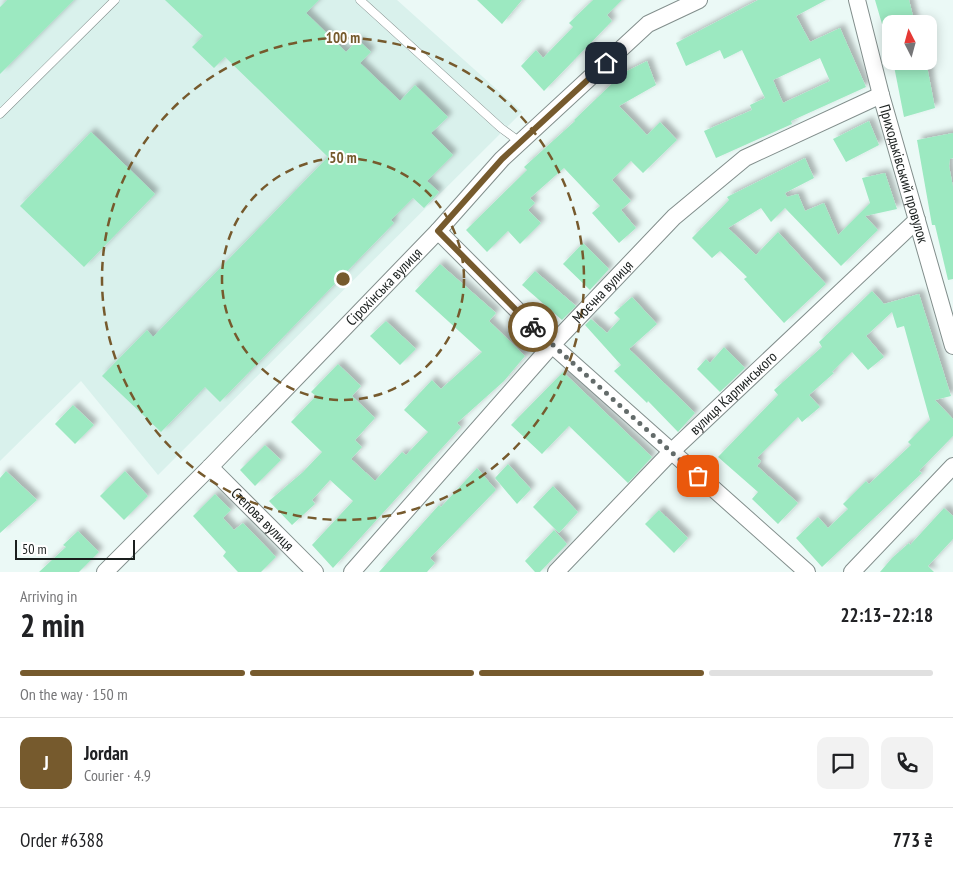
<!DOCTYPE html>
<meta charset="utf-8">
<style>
:root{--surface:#fff;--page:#f2f2f2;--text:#202124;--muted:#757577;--line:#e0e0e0;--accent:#765a2d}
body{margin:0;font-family:"PT Sans Narrow",sans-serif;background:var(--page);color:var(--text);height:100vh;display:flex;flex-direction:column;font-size:19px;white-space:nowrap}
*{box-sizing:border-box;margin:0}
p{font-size:16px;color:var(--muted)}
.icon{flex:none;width:28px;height:28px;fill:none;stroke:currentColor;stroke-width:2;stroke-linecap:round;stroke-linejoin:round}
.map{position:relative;height:572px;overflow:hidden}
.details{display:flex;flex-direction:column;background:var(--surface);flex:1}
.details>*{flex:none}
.needle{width:32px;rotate:354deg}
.fabs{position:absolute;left:882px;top:15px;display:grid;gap:10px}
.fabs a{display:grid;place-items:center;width:55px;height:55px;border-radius:10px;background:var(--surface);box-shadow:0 2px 12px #0003;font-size:25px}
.scale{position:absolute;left:15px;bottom:12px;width:120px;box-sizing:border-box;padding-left:5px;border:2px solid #1a1f1e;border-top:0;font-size:14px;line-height:18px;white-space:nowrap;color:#1a1f1e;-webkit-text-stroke:4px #fff;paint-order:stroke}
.pin{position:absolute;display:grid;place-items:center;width:42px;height:42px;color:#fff;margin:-21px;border-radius:10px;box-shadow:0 2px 8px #0006}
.courier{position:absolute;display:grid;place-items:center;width:50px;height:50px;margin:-25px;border:4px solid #765a2d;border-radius:50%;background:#fff;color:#222;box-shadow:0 1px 6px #0007}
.headline em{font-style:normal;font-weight:600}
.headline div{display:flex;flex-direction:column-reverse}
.headline{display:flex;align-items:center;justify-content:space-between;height:85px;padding:0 20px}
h1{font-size:32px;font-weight:600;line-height:38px}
.bar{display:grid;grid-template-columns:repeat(4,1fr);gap:8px 5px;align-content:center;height:60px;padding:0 20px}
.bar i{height:6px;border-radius:4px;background:var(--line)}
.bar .selected{background:var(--accent)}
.bar p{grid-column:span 4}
.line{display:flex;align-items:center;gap:12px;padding:0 20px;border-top:1px solid var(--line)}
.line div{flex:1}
.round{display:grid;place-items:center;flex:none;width:52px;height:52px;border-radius:10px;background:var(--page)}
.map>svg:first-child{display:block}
</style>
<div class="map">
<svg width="953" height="572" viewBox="0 0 953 572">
<defs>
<filter id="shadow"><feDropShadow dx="4.5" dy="-4.5" stdDeviation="2.5" flood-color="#0004"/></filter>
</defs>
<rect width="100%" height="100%" fill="#ebf9f6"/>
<!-- built -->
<path fill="#d9f1ec" d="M0,0H397L522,112L158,475L81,381L0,461Z"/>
<!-- building -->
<path fill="#9ce9c1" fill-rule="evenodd" filter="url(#shadow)" d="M7,0H74L0,74V7Z
M165,0H319L306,13L346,52L358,40L371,52L360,63L400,101L415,85L448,117L431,133L453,155L427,181L439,192L424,208L413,198L391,220L394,223L220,402L205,387L161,432L102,376L147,330L153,337L328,157L225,57L214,68L192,47L203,36Z
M477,0H522L502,24Z
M593,0H622L607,15L612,21L544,91L521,66L536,50L543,58L573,27L569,23Z
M758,0H826L796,16L810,42L840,28L866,87L791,121L792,124L716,158L704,131L752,110L750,105L765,98L742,50L724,59L720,50L686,66L676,43ZM820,58L830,81L783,103L773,80Z
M875,0H909L915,24H882Z
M647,61L656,85L619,106L647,135L660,122L677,140L643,173L631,161L612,180L631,201L621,210L636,228L619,243L592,213L600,206L564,168L530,198L535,203L528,210L541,223L520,244L508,231L487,252L466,230L527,170L524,167L575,121L574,120L623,73Z
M893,61H926L935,108L904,117Z
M869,121L879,145L846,162L833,139Z
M91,132L155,194L84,267L20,206Z
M953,133V158L950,159L949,166L953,187V279L948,280L935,225H932L917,140Z
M805,158L814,178L785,193L787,197L798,194L805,211L824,203L838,235L870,203L862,178L885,173L897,209L865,216L878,230L841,266L785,208L771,222L761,208L728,228L756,255L778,232L826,284L784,323L744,279L747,277L720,251L712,258L692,238L729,200L727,197Z
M583,243L609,269L590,290L563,264Z
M440,264L496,313L489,321L525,356L504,381L457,423L461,427L333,568L312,545L353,501L330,480L312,500L315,504L292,525L269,501L303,472L322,452L291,422L316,396L311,392L338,364L361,386L352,396L375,418L355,440L362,447L351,459L375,481L402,452L406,455L428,432L404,410L432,380L441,389L482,352L415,291Z
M535,271L576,306L562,320L522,285Z
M872,291L884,304L919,294L951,396L935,400L953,419V436L919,471L922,473L822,567L796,538L818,517L828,528L848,509L843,504L866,481L869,484L911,445L908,442L930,420L904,326L897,328L892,312L866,336L884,357L868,370L852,352L832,372L834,373L809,395L820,407L802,422L798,417L757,458L761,461L757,466L798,503L778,524L752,499L758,492L718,457L778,395L774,390L822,347L819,342Z
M632,297L657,324L629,349L695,413L678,432L648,401L647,403L614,371L621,365L585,325L591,319L607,333L620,319L614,313Z
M386,321L416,349L400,365L370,336Z
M724,347L745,368L720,392L697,369L706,359L710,363Z
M563,372L652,457L628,483L569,426L542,454L511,425Z
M73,405L94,425L75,444L55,424Z
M265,445L281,460L255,486L240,470Z
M508,464L531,489L517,504L495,478Z
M477,468L496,490L430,558L435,563L427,572H379L439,505L441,507Z
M6,471L37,500L0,533V478Z
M125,471L148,496L124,520L100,496Z
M553,486L578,512L559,533L533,507Z
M215,494L231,510L223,518L234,530L243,523L276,557L261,572H238L223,556L226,552L193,516Z
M944,508L953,516V539L928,566L934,572H880L892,558L909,543L910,545Z
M659,510L688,538L674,553L645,524Z
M554,530L567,544L540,572H535L525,561Z
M78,531L99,552L79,572H39L66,547L63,545Z"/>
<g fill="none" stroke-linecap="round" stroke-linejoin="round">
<!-- service casing -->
<g stroke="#828e8c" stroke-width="9">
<path id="service" d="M360,0L501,128L520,142
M0,114L115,0"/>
</g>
<!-- minor casing -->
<g stroke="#828e8c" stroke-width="18">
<g id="minor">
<path id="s1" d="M857,0L881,95L953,346"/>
<path d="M438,231L552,345L807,572"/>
<path id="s2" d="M210,467L315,572"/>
<path id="s3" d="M105,572L210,467L438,231L502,159L648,24L699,0"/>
<path id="s4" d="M352,572L552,345L674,217L745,158L881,95"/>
<path id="s5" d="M556,572L671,452L917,220"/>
<path d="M852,572L953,466"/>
</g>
</g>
<!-- service -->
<use href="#service" stroke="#fff" stroke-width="8"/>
<!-- minor -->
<use href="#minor" stroke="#fff" stroke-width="16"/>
</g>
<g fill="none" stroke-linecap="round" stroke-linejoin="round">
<!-- done -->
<path stroke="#636b6a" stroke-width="5" stroke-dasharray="0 9" d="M533,327L698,476"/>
<!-- route -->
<path stroke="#765a2d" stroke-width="6" d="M533,327L438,231L502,159L606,63"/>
</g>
<!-- distance rings -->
<g fill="none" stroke="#765a2d" stroke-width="2.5" stroke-dasharray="9 6">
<circle cx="343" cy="279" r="121"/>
<circle cx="343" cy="279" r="241"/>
</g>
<g text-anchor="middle" stroke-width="4" stroke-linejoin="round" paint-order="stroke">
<!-- street labels -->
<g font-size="15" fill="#1a1f1e" stroke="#fff">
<text dy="5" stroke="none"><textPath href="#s1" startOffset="180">Приходьківський провулок</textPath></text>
<text dy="5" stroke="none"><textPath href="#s3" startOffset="399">Сірохінська вулиця</textPath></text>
<text dy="5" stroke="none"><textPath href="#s4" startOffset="376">Моєчна вулиця</textPath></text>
<text dy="5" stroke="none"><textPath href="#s5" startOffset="252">вулиця Карпинського</textPath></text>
<text dy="5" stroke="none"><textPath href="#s2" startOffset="74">Степова вулиця</textPath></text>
</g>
</g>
<circle cx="343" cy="279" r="8" fill="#765a2d" stroke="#fff" stroke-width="2.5"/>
<g font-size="15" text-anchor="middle" font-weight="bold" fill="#765a2d" stroke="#fff" stroke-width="4" stroke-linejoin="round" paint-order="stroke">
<text x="343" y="43">100 m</text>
<text x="343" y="163">50 m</text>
</g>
</svg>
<div class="fabs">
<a><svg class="needle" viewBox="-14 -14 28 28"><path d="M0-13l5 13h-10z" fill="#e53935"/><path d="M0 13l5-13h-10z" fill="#757577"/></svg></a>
</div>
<div class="scale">50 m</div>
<div class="pin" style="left:698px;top:476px;background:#ea580c"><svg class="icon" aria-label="bag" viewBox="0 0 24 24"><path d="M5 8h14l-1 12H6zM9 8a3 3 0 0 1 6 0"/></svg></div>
<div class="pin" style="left:606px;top:63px;background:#1f2937"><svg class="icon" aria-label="home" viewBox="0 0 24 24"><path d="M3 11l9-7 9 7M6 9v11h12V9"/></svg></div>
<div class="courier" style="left:533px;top:327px"><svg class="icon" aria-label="bike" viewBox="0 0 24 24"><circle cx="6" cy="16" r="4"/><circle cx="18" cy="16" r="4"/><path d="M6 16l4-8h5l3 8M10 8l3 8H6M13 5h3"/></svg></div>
</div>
<section class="details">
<div class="headline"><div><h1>2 min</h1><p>Arriving in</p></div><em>22:13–22:18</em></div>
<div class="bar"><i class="selected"></i><i class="selected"></i><i class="selected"></i><i></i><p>On the way · 150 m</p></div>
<div class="line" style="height:90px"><b class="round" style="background:var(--accent);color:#fff">J</b><div><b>Jordan</b><p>Courier · 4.9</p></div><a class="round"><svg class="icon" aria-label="chat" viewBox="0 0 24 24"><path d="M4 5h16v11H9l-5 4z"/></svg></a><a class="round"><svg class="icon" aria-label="phone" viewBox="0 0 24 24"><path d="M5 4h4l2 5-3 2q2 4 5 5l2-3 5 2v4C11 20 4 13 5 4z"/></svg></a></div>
<div class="line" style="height:65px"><div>Order #6388</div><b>773 ₴</b></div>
</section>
